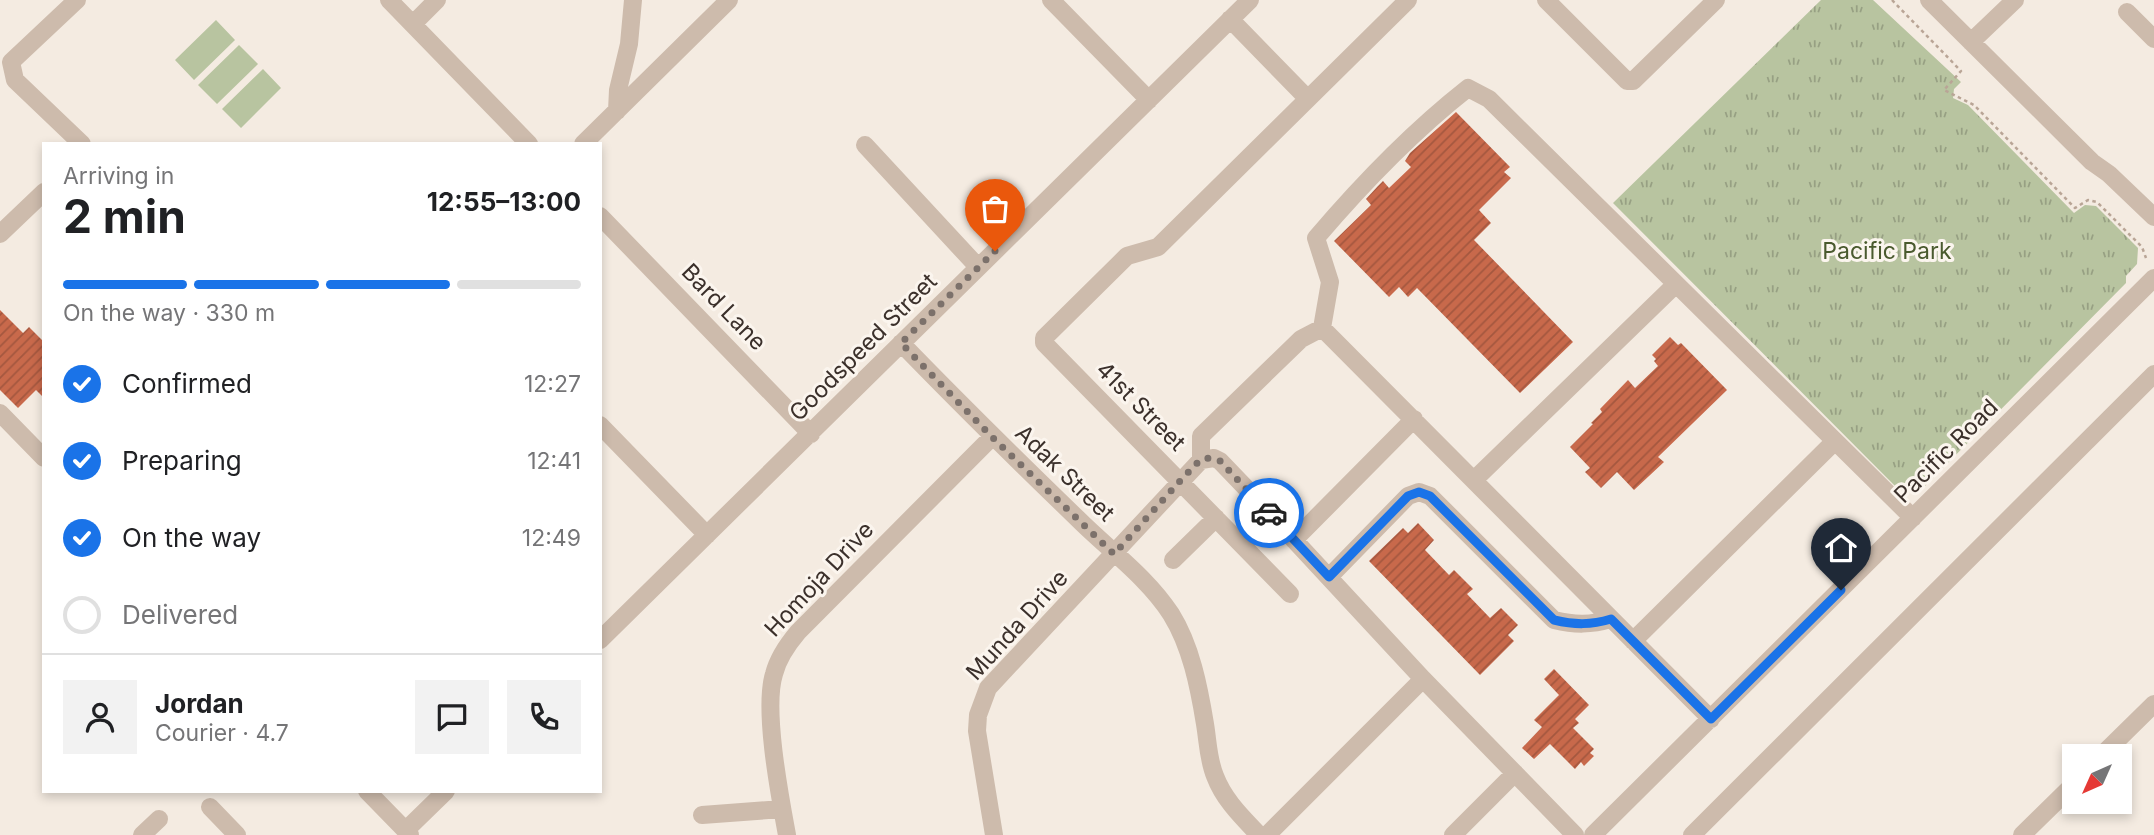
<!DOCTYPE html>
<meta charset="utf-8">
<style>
:root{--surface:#fff;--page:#f2f2f2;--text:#202124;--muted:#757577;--line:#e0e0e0;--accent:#1a73e8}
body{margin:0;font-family:Inter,sans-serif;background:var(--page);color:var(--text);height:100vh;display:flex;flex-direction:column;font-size:26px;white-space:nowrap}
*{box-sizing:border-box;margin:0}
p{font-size:23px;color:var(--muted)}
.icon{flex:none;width:38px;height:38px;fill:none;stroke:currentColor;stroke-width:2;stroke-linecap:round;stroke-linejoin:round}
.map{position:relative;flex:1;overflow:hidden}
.panel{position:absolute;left:42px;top:142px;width:560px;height:651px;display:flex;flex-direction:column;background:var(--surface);border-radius:0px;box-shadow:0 4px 10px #0003}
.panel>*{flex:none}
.needle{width:46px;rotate:225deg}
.buttons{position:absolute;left:2062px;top:744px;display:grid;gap:14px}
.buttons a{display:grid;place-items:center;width:70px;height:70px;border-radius:0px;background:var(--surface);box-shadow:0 4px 10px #0003;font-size:35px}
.pin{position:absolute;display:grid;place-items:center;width:60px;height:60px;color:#fff;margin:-72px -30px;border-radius:50% 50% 50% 0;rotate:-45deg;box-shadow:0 0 7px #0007}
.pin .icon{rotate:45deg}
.courier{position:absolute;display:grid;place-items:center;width:70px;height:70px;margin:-35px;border:5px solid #1a73e8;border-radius:50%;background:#fff;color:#222;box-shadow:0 2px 9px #0007}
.summary em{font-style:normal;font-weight:700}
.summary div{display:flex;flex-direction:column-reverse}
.summary{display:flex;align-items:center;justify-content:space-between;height:119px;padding:0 21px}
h1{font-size:46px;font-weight:700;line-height:52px}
.bar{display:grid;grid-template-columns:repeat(4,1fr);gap:10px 7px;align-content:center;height:84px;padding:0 21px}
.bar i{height:9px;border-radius:5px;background:var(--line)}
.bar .current{background:var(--accent)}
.bar p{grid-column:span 4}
.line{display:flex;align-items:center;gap:18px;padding:0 21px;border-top:2px solid var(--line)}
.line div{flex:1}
.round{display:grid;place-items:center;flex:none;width:74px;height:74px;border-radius:0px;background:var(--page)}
ol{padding:0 21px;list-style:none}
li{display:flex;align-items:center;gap:21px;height:77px}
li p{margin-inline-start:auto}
li .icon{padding:7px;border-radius:50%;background:var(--accent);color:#fff;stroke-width:4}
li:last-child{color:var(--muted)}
li i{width:38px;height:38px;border:4px solid var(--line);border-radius:50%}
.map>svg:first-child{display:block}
</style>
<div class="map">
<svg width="2154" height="835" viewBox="0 0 2154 835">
<defs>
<pattern id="grass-tufts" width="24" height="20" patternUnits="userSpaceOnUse" patternTransform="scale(1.75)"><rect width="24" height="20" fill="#b8c4a0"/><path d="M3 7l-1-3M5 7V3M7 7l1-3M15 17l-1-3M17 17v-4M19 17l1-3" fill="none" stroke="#97a083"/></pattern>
<pattern id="building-hatch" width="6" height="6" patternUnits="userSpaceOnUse" patternTransform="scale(1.75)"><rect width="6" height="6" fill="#c8694b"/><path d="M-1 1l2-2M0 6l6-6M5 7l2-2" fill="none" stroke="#a4573f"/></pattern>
</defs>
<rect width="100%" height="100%" fill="#f4ebe1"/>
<!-- grass -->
<path fill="url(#grass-tufts)" d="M1821,0H1873L1961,82L1954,89L1953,98L1968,105L2074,213L2085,205L2096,206L2138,248L2137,264L2126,276V283L1919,492L1899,490L1613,203Z"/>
<!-- pitch -->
<path fill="#b8c4a0" d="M216,20L235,40L194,80L175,60Z
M239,45L258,64L217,104L198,85Z
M263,69L281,88L241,128L222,109Z"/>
<!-- building -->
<path fill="url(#building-hatch)" d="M1456,112L1510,167L1504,172L1511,178L1479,210L1491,223L1474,240L1573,342L1520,393L1417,288L1408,297L1399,287L1389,297L1334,241L1371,205L1366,199L1378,186L1383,181L1389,188L1411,167L1405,161L1410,153Z
M0,310L23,333L29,327L44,342V398L36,390L18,408L0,390Z
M1670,337L1678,345L1681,343L1727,390L1658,457L1664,462L1634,490L1617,472L1601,488L1585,472L1590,468L1570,447L1593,424L1591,423L1602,412L1600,409L1628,380L1635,388L1658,366L1654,361L1656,359L1652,355Z
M1418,523L1434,540L1425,550L1449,575L1454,570L1473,589L1467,594L1490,618L1501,608L1518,625L1508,635L1514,641L1480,675L1369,561L1403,528L1408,533Z
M1554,669L1589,705L1575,719L1579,723L1573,728L1594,749L1590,753L1594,756L1584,766L1581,762L1575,769L1550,744L1534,759L1522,748L1542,727L1534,720L1559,695L1544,679Z"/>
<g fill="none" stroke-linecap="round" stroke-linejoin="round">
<!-- path -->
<path stroke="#b9a596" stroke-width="2.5" stroke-dasharray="3.5 3.5" stroke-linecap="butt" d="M1892,0L1961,71L1944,90L1974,105L2075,208L2088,200L2097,202L2142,247L2146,258"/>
<!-- minor -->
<path stroke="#cdbbac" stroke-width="18" d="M77,0L11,62L15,80L82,144
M389,0L529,144
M1051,0L1149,100
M1546,0L1627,81H1633L1716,0
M1929,0L2092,162L2109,174L2154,217
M2127,12L2154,39
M1230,19L1307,98
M413,24L437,0
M1971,42L2015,0
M617,111L618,90L629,44L633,0
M583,144L729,0
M865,145L978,267
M600,216L811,434
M0,234L44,192
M1322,328L1330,282L1316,238C1362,184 1412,132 1468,88L1489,99L1913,518
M901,343C959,403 1018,461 1078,519C1108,549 1147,577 1171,614C1191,646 1199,687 1205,724C1208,742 1208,759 1215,776C1224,800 1242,817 1259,835
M0,413L44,458
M600,425L707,535
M1201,460V436L1301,339L1322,328L1711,719
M1474,480L1676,284
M1294,540L1414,419
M1173,560L1216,518
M1329,577L1408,496L1419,492L1430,496L1554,620C1575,625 1591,625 1611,619
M1290,594L1044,343V338L1127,256L1158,247L1408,0
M600,640L1250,0
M1633,641L1835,441
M2101,756L2154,704
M367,791L410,835
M210,807L237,835
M702,815L782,809
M406,830L446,791
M142,835L159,819
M787,835C780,797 763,709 774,674C778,658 787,645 798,632L992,437
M994,835L977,731L978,715L988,688L1201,460L1214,458L1220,461L1244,486L1423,679L1575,835
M1267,835L1423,679
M1453,835L1515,773
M1593,835L2154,278
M1692,835L2154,374
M2022,835L2074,784"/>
</g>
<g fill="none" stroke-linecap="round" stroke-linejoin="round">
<!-- done -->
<path stroke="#7c716b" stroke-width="7" stroke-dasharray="0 12.6" d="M995,251L901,343L992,437L1114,554L1180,481L1200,460L1207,458L1220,461L1269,513"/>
<!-- route -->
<path stroke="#1a73e8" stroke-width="9" d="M1269,513L1329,577L1408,496L1419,492L1430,496L1554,620C1575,625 1591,625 1611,619L1711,719L1841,590"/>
</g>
<g text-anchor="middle" stroke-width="6" stroke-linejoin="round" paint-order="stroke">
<!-- park labels -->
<g font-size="23" fill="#4a5a2e" stroke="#fbf5ee">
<text x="1887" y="259">Pacific Park</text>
</g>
<!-- street labels -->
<g font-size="23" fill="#3b302b" stroke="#fbf5ee">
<text transform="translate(724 307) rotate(46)" y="8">Bard Lane</text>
<text transform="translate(863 347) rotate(-45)" y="8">Goodspeed Street</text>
<text transform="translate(1141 406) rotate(45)" y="8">41st Street</text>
<text transform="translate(1946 451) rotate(-45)" y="8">Pacific Road</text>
<text transform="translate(1065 473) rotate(44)" y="8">Adak Street</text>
<text transform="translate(819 579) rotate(-47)" y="8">Homoja Drive</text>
<text transform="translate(1017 625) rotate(-48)" y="8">Munda Drive</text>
</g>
</g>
</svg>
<div class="buttons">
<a><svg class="needle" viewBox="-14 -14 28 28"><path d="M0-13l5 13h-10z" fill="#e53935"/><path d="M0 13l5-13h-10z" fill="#757577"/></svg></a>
</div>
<div class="pin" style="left:995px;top:251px;background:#ea580c"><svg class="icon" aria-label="bag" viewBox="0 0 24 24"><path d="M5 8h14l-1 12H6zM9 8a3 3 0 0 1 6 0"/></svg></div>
<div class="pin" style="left:1841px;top:590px;background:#1f2937"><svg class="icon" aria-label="home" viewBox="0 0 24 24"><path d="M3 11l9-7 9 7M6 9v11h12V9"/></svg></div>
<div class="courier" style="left:1269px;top:513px"><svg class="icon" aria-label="car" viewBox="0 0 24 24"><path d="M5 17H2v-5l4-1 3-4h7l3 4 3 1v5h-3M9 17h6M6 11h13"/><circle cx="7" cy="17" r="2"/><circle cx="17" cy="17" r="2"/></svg></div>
<section class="panel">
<div class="summary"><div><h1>2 min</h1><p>Arriving in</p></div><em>12:55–13:00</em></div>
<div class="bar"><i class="current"></i><i class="current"></i><i class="current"></i><i></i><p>On the way · 330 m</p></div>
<ol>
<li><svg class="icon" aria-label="check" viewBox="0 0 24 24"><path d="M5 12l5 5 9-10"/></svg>Confirmed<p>12:27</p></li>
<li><svg class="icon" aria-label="check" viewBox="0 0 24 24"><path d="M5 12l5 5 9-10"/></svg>Preparing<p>12:41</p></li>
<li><svg class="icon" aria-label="check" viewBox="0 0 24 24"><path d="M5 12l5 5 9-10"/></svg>On the way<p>12:49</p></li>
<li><i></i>Delivered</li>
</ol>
<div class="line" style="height:126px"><a class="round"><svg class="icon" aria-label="person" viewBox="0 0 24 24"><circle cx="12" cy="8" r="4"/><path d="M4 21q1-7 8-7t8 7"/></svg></a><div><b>Jordan</b><p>Courier · 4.7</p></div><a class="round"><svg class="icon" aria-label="chat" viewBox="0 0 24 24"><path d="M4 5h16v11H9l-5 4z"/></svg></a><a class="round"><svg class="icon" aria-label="phone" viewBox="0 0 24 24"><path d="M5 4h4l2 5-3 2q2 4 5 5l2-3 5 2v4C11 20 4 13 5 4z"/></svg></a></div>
</section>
</div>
